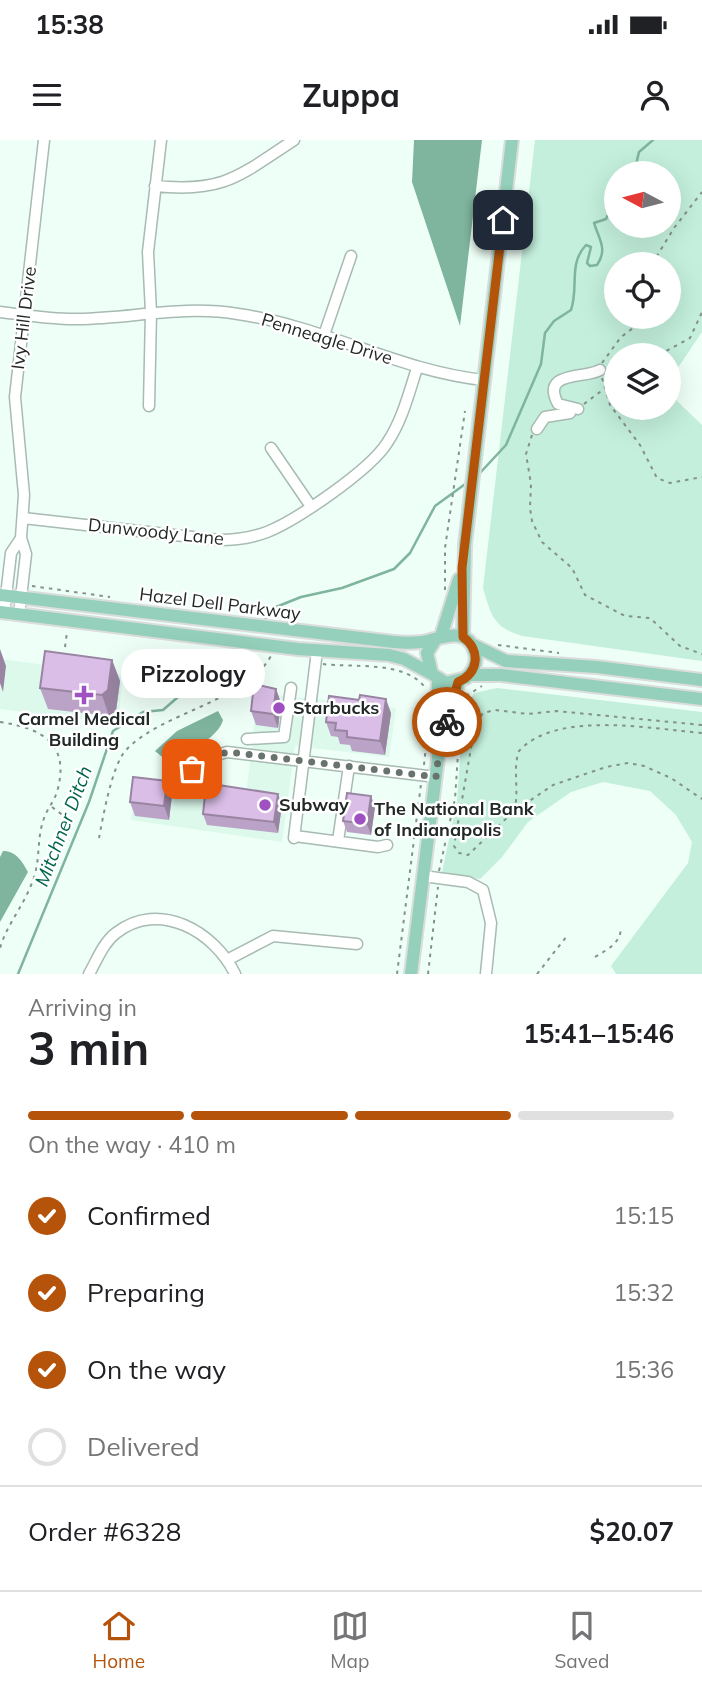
<!DOCTYPE html>
<meta charset="utf-8">
<style>
:root{--surface:#fff;--page:#f6f6f6;--text:#202124;--muted:#757577;--line:#e0e0e0;--accent:#b45309}
body{margin:0;font-family:Mulish,sans-serif;background:var(--page);color:var(--text);height:100vh;display:flex;flex-direction:column;font-size:26px;white-space:nowrap}
*{box-sizing:border-box;margin:0}
p{font-size:23px;color:var(--muted)}
.icon{flex:none;width:38px;height:38px;fill:none;stroke:currentColor;stroke-width:2;stroke-linecap:round;stroke-linejoin:round}
.map{position:relative;height:834px;overflow:hidden}
.drawer{display:flex;flex-direction:column;background:var(--surface);flex:1}
.drawer>*{flex:none}
.needle{width:46px;rotate:277deg}
.tools{position:absolute;left:604px;top:21px;display:grid;gap:14px}
.tools a{display:grid;place-items:center;width:77px;height:77px;border-radius:50%;background:var(--surface);box-shadow:0 7px 28px #0002;font-size:35px}
.pin{position:absolute;display:grid;place-items:center;width:60px;height:60px;color:#fff;margin:-30px;border-radius:14px;box-shadow:0 4px 10px #0006}
.courier{position:absolute;display:grid;place-items:center;width:70px;height:70px;margin:-35px;border:5px solid #b45309;border-radius:50%;background:#fff;color:#222;box-shadow:0 2px 9px #0007}
.bubble{position:absolute;height:49px;border-radius:24px;background:var(--surface);box-shadow:0 7px 28px #0002;font-size:23px;font-weight:700;line-height:49px;text-align:center}
.headline em{font-style:normal;font-weight:700}
.headline div{display:flex;flex-direction:column-reverse}
.headline{display:flex;align-items:center;justify-content:space-between;height:119px;padding:0 28px}
h1{font-size:46px;font-weight:700;line-height:52px}
.bar{display:grid;grid-template-columns:repeat(4,1fr);gap:10px 7px;align-content:center;height:84px;padding:0 28px}
.bar i{height:9px;border-radius:5px;background:var(--line)}
.bar .active{background:var(--accent)}
.bar p{grid-column:span 4}
.line{display:flex;align-items:center;gap:18px;padding:0 28px;border-top:2px solid var(--line)}
.line div{flex:1}
ol{padding:0 28px;list-style:none}
li{display:flex;align-items:center;gap:21px;height:77px}
li p{margin-inline-start:auto}
li .icon{padding:7px;border-radius:50%;background:var(--accent);color:#fff;stroke-width:4}
li:last-child{color:var(--muted)}
li i{width:38px;height:38px;border:4px solid var(--line);border-radius:50%}
.status{display:flex;justify-content:space-between;align-items:center;height:49px;padding:0 35px;background:var(--surface);direction:ltr}
.status svg{height:19px;fill:currentColor}
header{display:flex;justify-content:space-between;align-items:center;height:91px;padding:0 28px;background:var(--surface);font-size:32px;font-weight:700}
.tab-bar{display:flex;justify-content:space-around;align-items:center;height:98px;border-top:2px solid var(--line);background:var(--surface);font-size:19px;color:var(--muted)}
.tab-bar a{display:grid;justify-items:center;gap:4px}
.tab-bar .active{color:var(--accent)}
.map>svg:first-child{display:block}
</style>
<div class="status"><b>15:38</b><svg viewBox="0 0 49 12"><path d="M0 12V9h3v3zM5 12V6h3v6zM10 12V3h3v9zM15 12V0h3v12zM26 1h20v11H26zM47 4h2v5h-2z"/></svg></div>
<header><svg class="icon" aria-label="menu" viewBox="0 0 24 24"><path d="M4 6h16M4 12h16M4 18h16"/></svg>Zuppa<svg class="icon" aria-label="person" viewBox="0 0 24 24"><circle cx="12" cy="8" r="4"/><path d="M4 21q1-7 8-7t8 7"/></svg></header>
<div class="map">
<svg width="702" height="834" viewBox="0 0 702 834">
<rect width="100%" height="100%" fill="#eefff7"/>
<!-- built -->
<path fill="#dcf9ec" d="M0,519L123,535L118,584L0,569Z
M258,553L396,568L389,617L295,606L282,702L131,680L135,648L246,654Z"/>
<!-- green -->
<path fill="#c3efdc" fill-rule="evenodd" d="M535,0H702V192L669,241L676,260L702,285V521L522,496C493,487 491,475 483,448ZM616,33H668V86H616ZM616,124H668V177H616ZM616,215H668V268H616Z
M497,548L702,572V834H616L611,826L688,723L692,702L676,675L650,651L603,642L571,652L528,682L502,717L480,739L442,732L457,661L463,573L474,553Z"/>
<!-- water -->
<path fill="#7fb49e" d="M414,0H482L460,186L412,42Z
M133,515L175,521L178,527L136,548H130L126,532Z
M218,571L223,580C218,599 184,615 166,620L155,611L177,591Z
M3,711C16,711 22,721 28,732L0,782V717Z"/>
<g fill="none" stroke-linecap="round" stroke-linejoin="round">
<!-- stream -->
<path stroke="#7fb49e" stroke-width="2.5" d="M634,33L639,12L653,0
M479,334L506,305L541,224L545,193L554,181L571,170C579,147 568,124 586,105L591,107L587,123L590,126L597,125C608,109 599,99 594,83L606,79L616,57
M263,482L271,469L301,457L342,448L394,429L410,413L435,366L468,342
M18,834L89,662L113,591L143,572L163,570L178,557L199,549L224,529L248,517L252,508"/>
<!-- minor casing -->
<g stroke="#a7bbb2" stroke-width="13">
<path id="minor" d="M155,46C224,53 239,36 294,0
M0,172C26,175 53,180 79,179C133,178 184,165 238,174C323,186 399,231 484,240
M324,195L351,116
M149,266L151,172L148,112L161,0
M578,269L558,264C540,230 586,239 600,230
M537,289L545,277L570,273
M271,308L310,365
M23,378L219,400C236,400 251,398 267,392C297,380 370,330 387,303C402,281 409,253 417,228
M4,473L11,413L21,398
M19,475L26,414L21,398L24,355L15,257L44,0
M247,599L284,597L291,548
M192,629L197,621L227,612L436,637
M295,696L378,707L387,705
M294,698L317,511
M338,701L349,626
M423,736L468,742L483,750L491,783L486,834
M227,820L273,796L357,804
M89,834C97,820 103,803 116,793C159,759 215,792 235,834"/>
</g>
<!-- major casing -->
<g stroke="#dbdddc" stroke-width="16">
<path id="major" d="M0,455L394,502C403,503 412,503 422,502C440,499 468,484 475,513C478,523 473,531 466,538L446,543L432,534L427,513L436,499
M0,472L298,509L389,515L404,519L432,534
M441,496L459,439
M463,497L465,405L512,0
M471,504L506,521L597,527L702,540
M470,535H501L702,559
M438,539L437,581L441,594
M411,834L441,594L459,542"/>
</g>
<!-- path -->
<path stroke="#85918c" stroke-width="2" stroke-dasharray="3.5 5" stroke-linecap="butt" d="M652,124L674,88L702,52
M659,215L690,198L702,172
M602,223L621,197L648,177
M602,238L610,265L640,305L657,338L670,343L702,337
M584,264L616,240
M532,295L526,314L531,344L530,368L532,381L542,402L572,428L585,455L625,476L650,478L680,506L702,514
M32,446L110,457
M445,450V408L465,271
M498,505L559,513
M65,507L67,492
M323,524C353,528 407,520 426,549
M466,556L482,546
M0,582C41,588 71,603 57,652C54,661 48,668 45,676C36,696 41,720 33,740C25,764 7,784 0,808
M702,585L556,571L528,574L495,570L483,573L475,585L454,706L459,713L468,715L513,672L553,645L606,627L628,623L644,626L671,638L702,659
M424,625L428,586
M52,667L73,683
M514,671C520,651 512,630 519,611C556,570 652,589 702,593
M99,698C103,677 112,625 126,610C162,572 245,562 271,516
M439,731L455,659L460,583L457,580
M595,817C608,809 620,804 621,788
M397,834L421,644
M428,834L438,747
M537,834L567,796"/>
<!-- minor -->
<use href="#minor" stroke="#fff" stroke-width="10"/>
<!-- major -->
<use href="#major" stroke="#94d0bb" stroke-width="12"/>
</g>
<!-- wall -->
<path fill="#bba3c7" d="M112,520L120,541L116,571L109,576L48,569L40,548Z
M276,549L281,563L278,588L256,585L251,571Z
M391,573L385,615L352,611L350,605L340,604L338,597L331,596L326,582Z
M172,655L169,680L135,676L130,662Z
M282,665L278,693L207,685L203,674Z
M375,667L371,695L347,692L343,681Z"/>
<!-- shaded-wall -->
<path fill="#9985a2" d="M0,509L6,526L3,552L0,543Z
M112,520L120,541L116,571L109,576L102,555Z
M276,549L281,563L278,588L273,574Z
M386,559L391,573L385,615L380,601Z
M167,641L172,655L169,680L164,666Z
M278,654L282,665L278,693L274,682Z
M371,656L375,667L371,695L367,684Z"/>
<!-- building -->
<path fill="#dabee7" stroke="#9985a2" stroke-width="2" d="M45,511L112,520L108,550L102,555L40,548Z
M254,544L276,549L273,574L251,571Z
M360,555L386,559L380,601L347,597V591L335,590L336,583L326,582L329,556L359,560Z
M133,637L167,641L164,666L130,662Z
M212,644L278,654L274,682L203,674L206,646Z
M347,653L371,656L367,684L343,681Z"/>
<g fill="none" stroke-linecap="round" stroke-linejoin="round">
<!-- done -->
<path stroke="#69736e" stroke-width="7" stroke-dasharray="0 12.6" d="M192,629L197,621L228,612L436,637L441,594L447,582"/>
<!-- route -->
<path stroke="#b45309" stroke-width="9" d="M447,582L458,542C479,533 481,510 463,497L462,428L503,80"/>
</g>
<!-- markers -->
<g fill="#a051c1" stroke="#fff" stroke-width="2.5">
<path d="M80.5 544.5h7v7h7v7h-7v7h-7v-7h-7v-7h7z"/>
<circle cx="279" cy="568" r="7"/>
<circle cx="265" cy="665" r="7"/>
<circle cx="360" cy="679" r="7"/>
</g>
<g text-anchor="middle" stroke-width="5" stroke-linejoin="round" paint-order="stroke">
<!-- street labels -->
<g font-size="18" fill="#212825" stroke="#fff">
<text transform="translate(24 178) rotate(-83)" y="6">Ivy Hill Drive</text>
<text transform="translate(327 199) rotate(17)" y="6">Penneagle Drive</text>
<text transform="translate(156 392) rotate(6)" y="6">Dunwoody Lane</text>
<text transform="translate(220 464) rotate(7)" y="6">Hazel Dell Parkway</text>
</g>
<!-- poi labels -->
<g font-size="18" font-weight="bold" fill="#212825" stroke="#fff" text-anchor="start">
<text x="293" y="574">Starbucks</text>
<text x="84" y="585" text-anchor="middle">Carmel Medical<tspan x="84" dy="21">Building</tspan></text>
<text x="279" y="671">Subway</text>
<text x="374" y="675">The National Bank<tspan x="374" dy="21">of Indianapolis</tspan></text>
</g>
<!-- water labels -->
<g font-size="19" font-style="italic" fill="#00674c" stroke="#fff">
<text transform="translate(63 686) rotate(-69)" y="7">Mitchner Ditch</text>
</g>
</g>
</svg>
<div class="tools">
<a><svg class="needle" viewBox="-14 -14 28 28"><path d="M0-13l5 13h-10z" fill="#e53935"/><path d="M0 13l5-13h-10z" fill="#757577"/></svg></a>
<a><svg class="icon" aria-label="locate" viewBox="0 0 24 24"><circle cx="12" cy="12" r="6"/><path d="M12 2v4M12 18v4M2 12h4M18 12h4"/></svg></a>
<a><svg class="icon" aria-label="layers" viewBox="0 0 24 24"><path d="M12 4l9 5-9 5-9-5zM3 14l9 5 9-5"/></svg></a>
</div>
<div class="pin" style="left:192px;top:629px;background:#ea580c"><svg class="icon" aria-label="bag" viewBox="0 0 24 24"><path d="M5 8h14l-1 12H6zM9 8a3 3 0 0 1 6 0"/></svg></div>
<div class="pin" style="left:503px;top:80px;background:#1f2937"><svg class="icon" aria-label="home" viewBox="0 0 24 24"><path d="M3 11l9-7 9 7M6 9v11h12V9"/></svg></div>
<div class="courier" style="left:447px;top:582px"><svg class="icon" aria-label="bike" viewBox="0 0 24 24"><circle cx="6" cy="16" r="4"/><circle cx="18" cy="16" r="4"/><path d="M6 16l4-8h5l3 8M10 8l3 8H6M13 5h3"/></svg></div>
<div class="bubble" style="left:121px;top:509px;width:144px">Pizzology</div>
</div>
<section class="drawer">
<div class="headline"><div><h1>3 min</h1><p>Arriving in</p></div><em>15:41–15:46</em></div>
<div class="bar"><i class="active"></i><i class="active"></i><i class="active"></i><i></i><p>On the way · 410 m</p></div>
<ol>
<li><svg class="icon" aria-label="check" viewBox="0 0 24 24"><path d="M5 12l5 5 9-10"/></svg>Confirmed<p>15:15</p></li>
<li><svg class="icon" aria-label="check" viewBox="0 0 24 24"><path d="M5 12l5 5 9-10"/></svg>Preparing<p>15:32</p></li>
<li><svg class="icon" aria-label="check" viewBox="0 0 24 24"><path d="M5 12l5 5 9-10"/></svg>On the way<p>15:36</p></li>
<li><i></i>Delivered</li>
</ol>
<div class="line" style="height:91px"><div>Order #6328</div><b>$20.07</b></div>
</section>
<nav class="tab-bar">
<a class="active"><svg class="icon" aria-label="home" viewBox="0 0 24 24"><path d="M3 11l9-7 9 7M6 9v11h12V9"/></svg>Home</a>
<a><svg class="icon" aria-label="map" viewBox="0 0 24 24"><path d="M3 6l6-2 6 2 6-2v14l-6 2-6-2-6 2zM9 4v14M15 6v14"/></svg>Map</a>
<a><svg class="icon" aria-label="saved" viewBox="0 0 24 24"><path d="M7 4h10v16l-5-4-5 4z"/></svg>Saved</a>
</nav>
